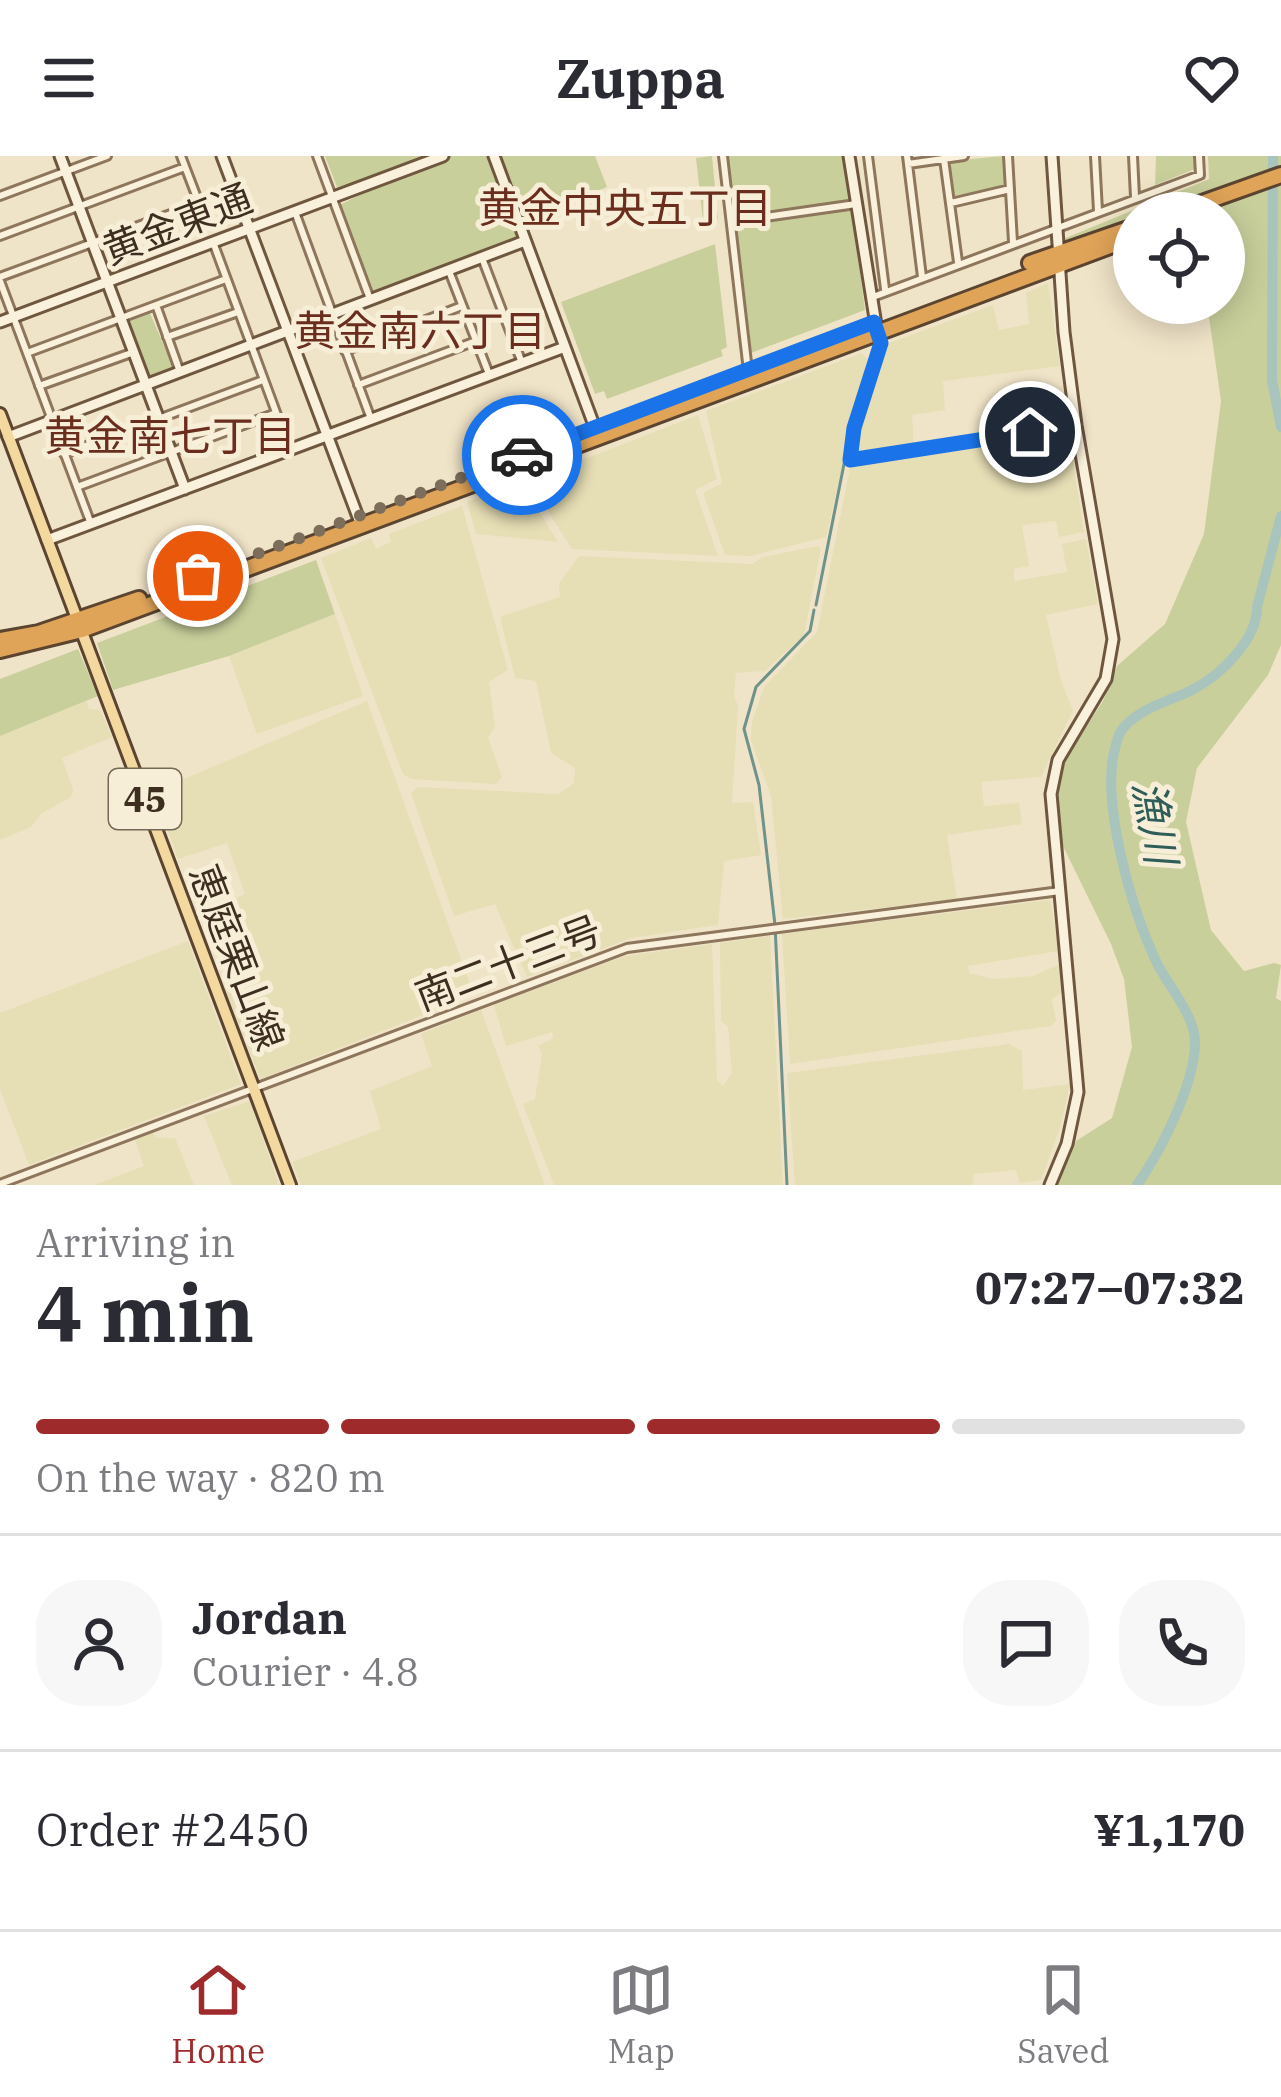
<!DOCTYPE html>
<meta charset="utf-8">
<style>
:root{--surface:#fff;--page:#f7f7f7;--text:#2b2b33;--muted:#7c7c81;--line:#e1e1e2;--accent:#9e2a2b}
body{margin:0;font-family:"IBM Plex Serif","Noto Sans JP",serif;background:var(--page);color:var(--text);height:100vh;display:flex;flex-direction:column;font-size:45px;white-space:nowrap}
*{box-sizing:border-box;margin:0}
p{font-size:39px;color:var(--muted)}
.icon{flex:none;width:66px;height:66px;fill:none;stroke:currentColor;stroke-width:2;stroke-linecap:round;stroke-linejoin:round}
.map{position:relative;height:1029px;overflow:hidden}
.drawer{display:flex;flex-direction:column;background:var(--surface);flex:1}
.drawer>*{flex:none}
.tools{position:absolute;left:1113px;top:36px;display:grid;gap:24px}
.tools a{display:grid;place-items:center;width:132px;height:132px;border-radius:50%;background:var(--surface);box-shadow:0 6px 30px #0003;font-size:60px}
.pin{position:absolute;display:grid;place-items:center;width:102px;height:102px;color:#fff;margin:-51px;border:6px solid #fff;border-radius:50%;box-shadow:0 3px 12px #0007}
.courier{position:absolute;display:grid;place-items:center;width:120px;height:120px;margin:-60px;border:9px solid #1a73e8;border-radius:50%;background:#fff;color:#222;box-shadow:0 3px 15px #0007}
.head em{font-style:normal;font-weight:700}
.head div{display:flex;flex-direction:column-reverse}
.head{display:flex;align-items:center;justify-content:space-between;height:204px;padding:0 36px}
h1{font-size:78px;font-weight:700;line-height:90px}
.bar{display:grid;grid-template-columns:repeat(4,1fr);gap:18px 12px;align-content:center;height:144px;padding:0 36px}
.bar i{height:15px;border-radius:9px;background:var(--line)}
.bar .on{background:var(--accent)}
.bar p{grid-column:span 4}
.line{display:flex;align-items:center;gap:30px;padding:0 36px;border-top:3px solid var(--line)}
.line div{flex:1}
.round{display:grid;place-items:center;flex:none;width:126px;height:126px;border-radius:48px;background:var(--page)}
header{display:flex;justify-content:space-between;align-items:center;height:156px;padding:0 36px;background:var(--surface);font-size:54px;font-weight:700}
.tabs{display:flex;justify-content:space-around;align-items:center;height:168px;border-top:3px solid var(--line);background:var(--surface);font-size:33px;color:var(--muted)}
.tabs a{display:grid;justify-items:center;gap:6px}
.tabs .on{color:var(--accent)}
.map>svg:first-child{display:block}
</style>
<header><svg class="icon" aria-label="menu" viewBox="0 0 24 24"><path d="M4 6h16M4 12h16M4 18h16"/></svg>Zuppa<svg class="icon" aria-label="heart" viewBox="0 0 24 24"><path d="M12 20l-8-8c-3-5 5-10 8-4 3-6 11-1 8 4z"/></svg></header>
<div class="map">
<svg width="1281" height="1029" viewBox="0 0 1281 1029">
<rect width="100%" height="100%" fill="#f0e4c8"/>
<!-- farmland -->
<path fill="#e6deb5" d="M1048,127L1060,210L943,225L945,254L912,259L914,291L853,301L867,237L873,233L875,215L889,187L993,149L999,174L1029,168L1026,137Z
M862,197L867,203L826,381L750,400L725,399L703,337L722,327L706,255Z
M698,259L717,323L695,334L718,400L572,393L533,332L536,322Z
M1068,274L1084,376L1059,381L1056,365L1022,369L1029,410L1014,413V425L1067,416L1062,388L1086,383L1098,448L1046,459L1061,525L1073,554L1041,621L981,626L984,650L1019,647L1022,668L947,679L957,743L783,763L771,640L751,584L752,566L764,531L817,476L851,307Z
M515,327L534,347L558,386L476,378L467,346Z
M462,350L508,514L489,526L495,570L488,582L502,621L496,628L411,623L403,618L321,402L371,382L376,393L391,386L389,378Z
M818,390L821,392L804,479L765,515L736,517L734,540L738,550L732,647L753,646L761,699L724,705L718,769L631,782L527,821L495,748L454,760L411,637L418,631L558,638L574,627L575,612L551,597L536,525L515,522L500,461L560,441L559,427L579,400L752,408L763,401Z
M335,458L363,540L257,578L229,500Z
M87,545L89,553L100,554L112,581L62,602L73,634L71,641L42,657L31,671L0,684V580Z
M367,545L474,839L260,923L225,833L258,820L236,763L231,764L225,747L245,738L227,687L178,703L154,636Z
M1050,744L1059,795L968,810L969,817L993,823L1033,820L1060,808L1064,835L1052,843L1056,865L1051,870L790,908L782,778Z
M770,780L783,1029H554L523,948L535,943L542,898L538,890L553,882L552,876L506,890L494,849L625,800L712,788L717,924L723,930L732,917L728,871L721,865L720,787Z
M188,785L241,928L29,1009L0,933V857Z
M481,854L545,1029H301L292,1006L381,973L370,935L432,910L421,878Z
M1009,888L1022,895L1023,934L1070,928L1060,972L1041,1024L1020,1027L1016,1014L974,1018L973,1029H795L787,917Z
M250,945L279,1029H232L204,960Z
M152,975L156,982H175L194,1029H94L144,1010L134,981Z"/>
<!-- green -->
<path fill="#c9cf9b" d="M325,0H595L607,31L513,69L518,85L372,139L338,50L367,35L363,24L337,31Z
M712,0L718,63L703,65L696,2Z
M727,0H845L865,154L751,197Z
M1003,0L1004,30L954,40L949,9L952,5Z
M1156,0H1196L1195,13L1155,29Z
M1208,0H1281V489L1268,519L1197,612L1186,666L1211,774L1244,815L1274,807L1281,809L1276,842L1281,845V1029H1058L1076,985L1112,962L1132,891L1124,823L1111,788L1062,688L1057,639L1066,602L1103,545L1117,510L1165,468L1204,378L1221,245L1207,147H1224V57H1134V89L1068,113L1063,83L1209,23Z
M715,88L727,191L721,194L723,200L607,243L604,235L595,238L561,146Z
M149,155L174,213L147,221L125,166Z
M316,404L335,458L229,500L113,534L97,487Z
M78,493L98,540L0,580V523Z"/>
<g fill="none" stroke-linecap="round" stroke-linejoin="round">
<!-- stream -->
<path stroke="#6f938a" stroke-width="3" d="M854,262L873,201
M816,449L849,283
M787,1029L775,769L759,629L744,573L756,531L810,475L814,454"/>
<!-- river -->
<path stroke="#a9c4bc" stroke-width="10" d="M1273,0L1272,224L1281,271
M1137,1029C1161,995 1195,928 1195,886C1195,859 1167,829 1156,805C1132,754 1104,656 1113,601C1115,593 1117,581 1121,575C1136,553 1170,545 1192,534C1221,519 1257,484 1257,451L1281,360"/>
<!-- street casing -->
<g stroke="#8d765c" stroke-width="12">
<path id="street" d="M181,0L199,47
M317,0L370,143
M723,0L748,215
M868,0L885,133
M907,0L922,121
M1008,0L1013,86
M1095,0L1098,55
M1133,0L1135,41
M944,3L958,106
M908,8L964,0
M0,40L107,0
M951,47L1010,33
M295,56L371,263
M731,66L856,48
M0,80L185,11
M213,86L290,294
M482,102L522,207
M449,115L489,218
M0,121L233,35
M0,125L91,368
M873,141L1200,19L1199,0
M156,149L180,216
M877,176L882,187L853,272L850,304L1076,269
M167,181L238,156
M345,195L462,150
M27,197L226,123
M358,229L476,185
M39,230L134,196
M64,298L263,224
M77,331L276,257
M0,1028L627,792L1060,735"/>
</g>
<!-- secondary casing -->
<g stroke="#6f573f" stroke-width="15">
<path id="secondary" d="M60,0L185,333
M222,0L361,369
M494,0L598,280
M849,0L877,175
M0,166L443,0
M8,281L525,85
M47,384L565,191
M1050,1029L1067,988L1078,936L1051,638L1058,604L1106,523L1113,483L1076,269L1064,176L1052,0"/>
</g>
<!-- primary casing -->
<g stroke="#5b4430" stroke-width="16">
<path id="primary" d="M0,258L290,1029"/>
</g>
<!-- highway casing -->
<g stroke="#5b4430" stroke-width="20">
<path id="highway" d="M1174,57L1281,19
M1030,107L1134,71
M0,484L39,477L139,443
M0,494L82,474L1134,81"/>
</g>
<!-- street -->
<use href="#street" stroke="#faf1dc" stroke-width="6"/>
<!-- secondary -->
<use href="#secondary" stroke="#faf1dc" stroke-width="9"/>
<!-- primary -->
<use href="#primary" stroke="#f3d9a0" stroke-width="10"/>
<!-- highway -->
<use href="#highway" stroke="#e0a458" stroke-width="14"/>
</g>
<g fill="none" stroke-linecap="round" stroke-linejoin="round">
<!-- done -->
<path stroke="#7c6e5b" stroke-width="12" stroke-dasharray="0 21.6" d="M198,420L522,299"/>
<!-- route -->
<path stroke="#1a73e8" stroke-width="15" d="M522,299L874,166L881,187L854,272L850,304L1030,276"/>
</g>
<g text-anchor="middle" stroke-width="10" stroke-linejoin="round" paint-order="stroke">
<!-- shield labels -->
<rect fill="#f7eed8" stroke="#756857" stroke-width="3" x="109" y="613" width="72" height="60" rx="9"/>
<g font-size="36" font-weight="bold" fill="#3d2e20">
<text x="145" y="656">45</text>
</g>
<!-- street labels -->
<g font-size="39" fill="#3d2e20" stroke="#f7eed8">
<text transform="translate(177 68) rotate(-21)" y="14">黄金東通</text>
<text transform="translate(237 801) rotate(69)" y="14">恵庭栗山線</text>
<text transform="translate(508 807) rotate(-21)" y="14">南二十三号</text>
</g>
<!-- neighbourhood labels -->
<g font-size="42" fill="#6b2e1e" stroke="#f7eed8">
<text x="625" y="67">黄金中央五丁目</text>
<text x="420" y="190">黄金南六丁目</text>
<text x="170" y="295">黄金南七丁目</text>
</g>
<!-- water labels -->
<g font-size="42" font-style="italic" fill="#2f5d5a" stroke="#f7eed8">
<text transform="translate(1155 666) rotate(80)" y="15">漁川</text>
</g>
</g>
</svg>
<div class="tools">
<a><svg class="icon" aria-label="locate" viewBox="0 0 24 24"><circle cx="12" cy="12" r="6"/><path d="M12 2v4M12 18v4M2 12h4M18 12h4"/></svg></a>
</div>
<div class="pin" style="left:198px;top:420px;background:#ea580c"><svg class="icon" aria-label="bag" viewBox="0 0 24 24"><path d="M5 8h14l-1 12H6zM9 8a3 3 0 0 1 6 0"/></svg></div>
<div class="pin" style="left:1030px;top:276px;background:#1f2937"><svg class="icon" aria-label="home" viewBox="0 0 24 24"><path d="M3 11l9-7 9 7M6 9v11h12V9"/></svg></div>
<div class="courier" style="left:522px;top:299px"><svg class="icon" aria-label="car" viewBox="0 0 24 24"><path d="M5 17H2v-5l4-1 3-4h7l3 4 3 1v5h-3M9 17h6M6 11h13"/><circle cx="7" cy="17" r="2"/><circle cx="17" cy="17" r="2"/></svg></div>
</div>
<section class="drawer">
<div class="head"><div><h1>4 min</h1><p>Arriving in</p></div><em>07:27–07:32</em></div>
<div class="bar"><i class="on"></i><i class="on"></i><i class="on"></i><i></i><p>On the way · 820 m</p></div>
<div class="line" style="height:216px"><a class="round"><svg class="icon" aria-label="person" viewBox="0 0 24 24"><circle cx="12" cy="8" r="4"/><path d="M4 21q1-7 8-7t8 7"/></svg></a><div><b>Jordan</b><p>Courier · 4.8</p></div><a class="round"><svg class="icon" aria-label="chat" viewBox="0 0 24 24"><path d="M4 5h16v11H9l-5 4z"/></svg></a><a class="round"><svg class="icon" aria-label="phone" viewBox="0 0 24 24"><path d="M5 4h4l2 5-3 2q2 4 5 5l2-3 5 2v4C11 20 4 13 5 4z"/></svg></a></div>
<div class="line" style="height:156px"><div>Order #2450</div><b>¥1,170</b></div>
</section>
<nav class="tabs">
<a class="on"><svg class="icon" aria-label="home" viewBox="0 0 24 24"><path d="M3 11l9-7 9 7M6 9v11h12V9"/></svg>Home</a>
<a><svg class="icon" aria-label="map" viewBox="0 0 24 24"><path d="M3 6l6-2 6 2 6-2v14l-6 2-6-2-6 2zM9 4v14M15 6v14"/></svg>Map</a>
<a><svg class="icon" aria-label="saved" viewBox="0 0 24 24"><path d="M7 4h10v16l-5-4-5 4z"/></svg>Saved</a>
</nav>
